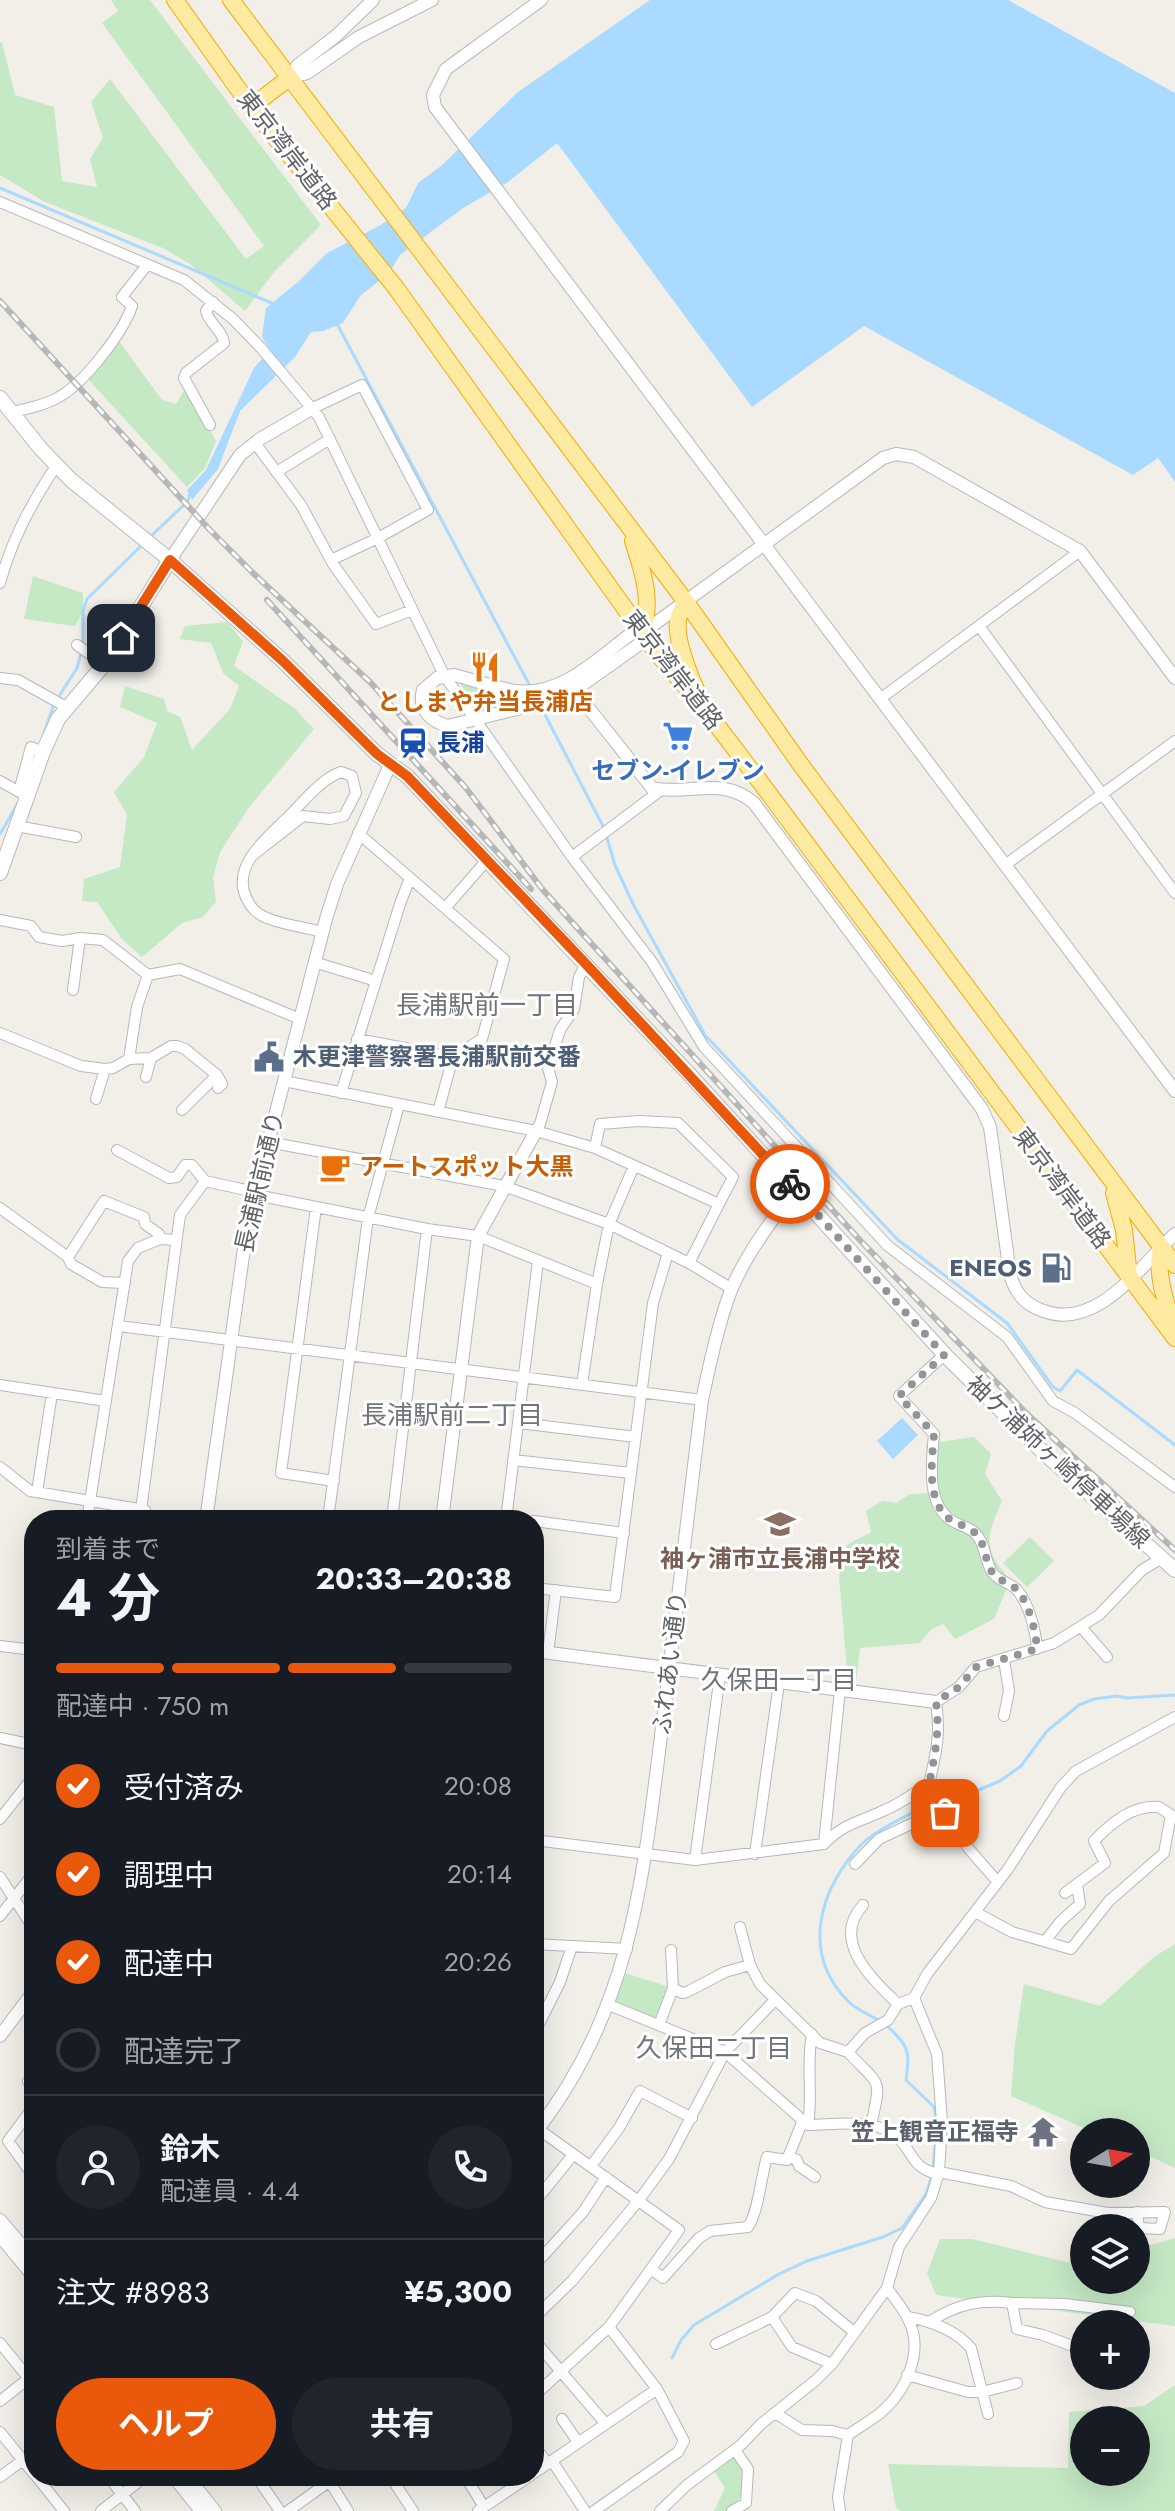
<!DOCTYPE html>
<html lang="ja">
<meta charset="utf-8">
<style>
:root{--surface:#171b24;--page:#20242c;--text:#f1f3f6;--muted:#9ea1a6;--line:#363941;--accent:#ea580c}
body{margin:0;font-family:Jost,"Noto Sans JP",sans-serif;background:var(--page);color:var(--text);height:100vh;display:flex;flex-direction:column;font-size:30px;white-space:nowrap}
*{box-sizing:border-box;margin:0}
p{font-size:26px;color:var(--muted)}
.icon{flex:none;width:44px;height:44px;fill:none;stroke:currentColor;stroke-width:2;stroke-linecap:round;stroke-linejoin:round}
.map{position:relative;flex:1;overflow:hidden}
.details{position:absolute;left:24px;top:1510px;width:520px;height:976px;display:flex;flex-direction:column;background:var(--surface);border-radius:32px;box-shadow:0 8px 32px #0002}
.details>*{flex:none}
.needle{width:52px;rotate:79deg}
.tools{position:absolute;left:1070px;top:2118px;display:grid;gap:16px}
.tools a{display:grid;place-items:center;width:80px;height:80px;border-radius:50%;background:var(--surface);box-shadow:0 8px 32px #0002;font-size:40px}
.pin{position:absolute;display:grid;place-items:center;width:68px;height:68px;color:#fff;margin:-34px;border-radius:16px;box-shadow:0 4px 12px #0006}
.courier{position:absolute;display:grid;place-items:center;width:80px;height:80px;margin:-40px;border:6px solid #ea580c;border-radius:50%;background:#fff;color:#222;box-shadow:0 2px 10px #0007}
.headline em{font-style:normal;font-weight:700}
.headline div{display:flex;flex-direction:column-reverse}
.headline{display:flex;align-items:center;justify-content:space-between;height:136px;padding:0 32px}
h1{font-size:52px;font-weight:700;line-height:60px}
.bar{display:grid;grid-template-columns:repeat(4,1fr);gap:12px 8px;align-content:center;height:96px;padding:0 32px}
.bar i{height:10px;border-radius:6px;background:var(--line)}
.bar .selected{background:var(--accent)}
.bar p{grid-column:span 4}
.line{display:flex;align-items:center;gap:20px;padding:0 32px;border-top:2px solid var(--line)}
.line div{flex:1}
.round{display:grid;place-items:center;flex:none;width:84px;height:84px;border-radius:42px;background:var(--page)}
ol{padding:0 32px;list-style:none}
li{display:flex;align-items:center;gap:24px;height:88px}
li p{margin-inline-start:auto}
li .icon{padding:8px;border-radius:50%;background:var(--accent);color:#fff;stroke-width:4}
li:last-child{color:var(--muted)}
li i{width:44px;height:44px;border:4px solid var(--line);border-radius:50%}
.button{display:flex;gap:16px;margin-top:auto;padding:16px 32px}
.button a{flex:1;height:92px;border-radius:48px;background:var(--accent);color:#fff;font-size:32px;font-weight:700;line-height:92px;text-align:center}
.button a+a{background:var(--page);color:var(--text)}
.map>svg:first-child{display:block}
</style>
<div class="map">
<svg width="1175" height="2511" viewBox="0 0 1175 2511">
<rect width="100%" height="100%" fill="#f1efe8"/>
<!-- green -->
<path fill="#c5e8c5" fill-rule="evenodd" d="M111,0H150L321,225L274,272L245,311L190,264L163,248L45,202L0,175V43L2,42L15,95L54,107L62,181L97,187L90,159L103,138L91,102L110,79L246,259L264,246L102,23L118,11Z
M118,340L162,400L176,404L185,389L216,441L205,468L187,487L85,376Z
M33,576L83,593V611L75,626L24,619Z
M227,622L243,641L234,666L294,708L314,729L250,806L220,852L213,878L216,902L203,917L182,923L142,957L122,939L97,902L82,901L84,879L120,867L127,815L114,792L144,757L157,723L120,707L125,686L164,699L167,711L180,717L192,750L230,709L239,686L223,673L211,643L180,639L185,626Z
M460,683L515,697H546L477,713Z
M974,1437L991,1454L985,1474L1002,1501C986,1538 982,1547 1010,1580L994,1619L955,1639L943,1624L932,1629L919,1643L860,1648L856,1681L848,1680L839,1576L847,1545L871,1532L866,1511L882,1501L896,1503L910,1494L929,1493L926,1444Z
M1030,1537L1054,1561L1027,1587L1003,1563Z
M1175,1944V2168L1136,2150V2132H1093L1011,2096L1015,2044L1024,1984L1100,2006L1154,1957Z
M621,1972L673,1988L659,2025L609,2005Z
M1175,2238V2326L936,2295L927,2273L940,2239H972L1079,2265L1084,2264V2280H1136V2249Z
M1175,2385V2511H901L896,2508L888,2464L1068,2468L1069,2412L1144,2406ZM1084,2420H1136V2472H1084Z
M732,2451L746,2467V2490L729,2511H714L725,2488L712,2468Z"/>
<!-- water -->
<path fill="#aadaff" d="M650,0H1008L1175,93V482L1158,458L1133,475L864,326L752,407L557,143L508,182L463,208L400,255L389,273L361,295L343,323L323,331L311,332L295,357L240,411L218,469L192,500L187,490L206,470L254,368L270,350L262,337L266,308L298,282L327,253L379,226L406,208L418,183L441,166L518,92Z
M902,1418L918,1435L893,1459L877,1441Z"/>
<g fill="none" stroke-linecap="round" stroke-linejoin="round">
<!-- stream -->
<path stroke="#aadaff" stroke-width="3" d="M0,188L274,304
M336,322L530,686
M150,537L188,501L190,493
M83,646V611L87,599L142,545
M541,707L604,828
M43,736L54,704L77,668L81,653
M0,834L18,803
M606,835L615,865L633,904L705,1035L897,1239L1007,1323L1053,1387L1060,1391L1077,1370L1175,1445
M942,1797L976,1791L1000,1781L1021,1766L1047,1731L1079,1705L1094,1699L1117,1696L1127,1698L1175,1695
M880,2021C870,2015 857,2010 849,2002C800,1954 819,1888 862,1844C877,1829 916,1811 936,1801
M886,2025C909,2046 910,2050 906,2080L934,2107L937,2126L933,2168
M672,2358L681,2340L694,2325L779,2274L807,2261L883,2237L902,2228L926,2194L932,2176"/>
<!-- minor casing -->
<g stroke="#b5b8bc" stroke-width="12">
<path id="minor" d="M0,202L184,280L233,319L261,348L319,417L444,675L572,857L652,962L704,1047L888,1246L1007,1337L1053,1401L1075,1413L1175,1487
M313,408L362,385L428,510L378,538L331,560
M11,412C26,409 46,405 59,397C84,383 123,333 132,306L122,297L147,265
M210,425L184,378L186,373L224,343C222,329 209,324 206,311L213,302
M255,443L301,505L333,564L376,624L412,610
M278,471L330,439
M0,583C12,539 31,504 56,466
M979,626L1175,893
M77,645L104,664
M0,678L18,680L68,708
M880,699L1080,551
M0,781L23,794
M19,791L31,747L43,752
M17,826L76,837
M253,855L303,816L330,819L344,816L356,793L352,776L341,772C319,780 302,804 285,820C265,839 232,867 246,897C250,907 258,915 267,918C284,925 304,927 322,932
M572,857L661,790
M1005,865L1175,741
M446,907L488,859
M0,920L31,926L39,937L62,941L80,938L103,940L148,975L180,969L300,1019
M314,962L376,981
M73,990L80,938
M0,1033L81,1066L105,1069L113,1068L129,1059L151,1058L171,1046H177L185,1049L217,1075L222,1084L218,1088
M357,1039L453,1057L482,1039L504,959L358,833
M471,1046L506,1054
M129,1059L137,1007L148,975
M146,1077L151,1058
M284,1081L536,1131L595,1148L719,1204L733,1177L678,1123L639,1121L600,1124L595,1148
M341,1093L400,904L410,878
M96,1099L105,1069
M182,1110L217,1075
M438,1112L453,1057
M536,1131L540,1124L552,1082L548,1068L560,1030L574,1009L579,977L586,964
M268,1142L504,1186L609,1224L689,1263L732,1289
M117,1150L169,1178L177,1177L185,1165H192L205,1181
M266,1197L427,1229L478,1236L597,1284
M316,1207L281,1473L334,1481
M0,1208L68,1257L71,1264L102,1282L125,1283
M68,1257L104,1201L144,1217L145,1224L159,1234L160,1239L176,1240
M689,1263L719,1204
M119,1326L702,1400
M944,1355L899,1396L934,1434C932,1460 926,1499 948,1518C956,1525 968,1526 975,1533C986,1544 984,1559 992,1572C999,1582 1010,1582 1017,1590C1029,1603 1036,1632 1037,1649
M582,1384L597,1284L609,1224L634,1166
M0,1385L106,1401
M519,1423L636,1437
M513,1460L631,1473
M0,1467L30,1491L145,1510L144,1520
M37,1492L52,1393
M141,1510L180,1215L205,1181L255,1192
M506,1518L522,1520
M87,1520L128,1261L138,1248L160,1239
M328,1520L368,1218L399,1105
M392,1520L427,1229
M506,1520L538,1261
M534,1521L624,1533
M534,1588L615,1597L653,1303L668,1253
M1081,1627L1107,1657
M0,1646L34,1650
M548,1653L556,1590
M1004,1716L1009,1691L1004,1660
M0,1738L34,1745
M0,1819L34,1776
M534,1840L695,1860L824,1844L840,1690
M824,1844C844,1823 860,1822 885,1810C900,1804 914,1793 929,1784
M755,1854L779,1683
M695,1860L720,1675
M855,1864L879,1839L943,1809
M0,1877L34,1929
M997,1881L968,1848L929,1784C936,1754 941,1734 936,1702L959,1687L976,1667L1054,1643L1099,1615L1142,1570L1162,1558
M1065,1893L1077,1884
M863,1905C830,1941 873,1980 898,2004
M975,1912L1012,1932L1071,1949L1109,1901L1164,1853L1171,1815
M0,1916L34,1873
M740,1927L750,1965L760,1984L820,2043L848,2052L865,2033L888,2020L898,2004L914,1998
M1045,1941L1061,1921L1080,1904L1077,1884L1105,1863L1094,1841C1112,1822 1133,1805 1159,1807L1171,1815
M534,1944L627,1949
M673,1988L682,1993L687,1992L725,1972L750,1965
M609,2005L725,2052L808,2125C832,2125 866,2119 888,2131C913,2143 907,2168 938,2174
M659,2025L673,1988L671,1950
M534,2034L560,1982L572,1946
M848,2052C881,2088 882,2076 871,2125
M34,2073L28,2081L34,2088
M34,2106L8,2141L34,2177
M808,2125C813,2094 806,2065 812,2034
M534,2126L679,2230L609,2327L534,2396
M788,2156L797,2160L799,2166L815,2177
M591,2166L619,2128L640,2091L692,2118
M939,2172L1011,2186L1045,2202L1108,2213L1165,2212L1160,2229L1139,2228L1137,2212
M534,2203L573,2155
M534,2266L583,2212L606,2177
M651,2269L663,2278L699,2238L710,2231L748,2227C758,2213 761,2177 767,2157L787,2160L803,2120
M1012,2303L1064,2304L1130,2312
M772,2317L792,2347L832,2364
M908,2317C931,2321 955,2330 971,2348L988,2414
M534,2318L572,2281L639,2200L669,2159L725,2052L775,2000
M931,2321C957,2304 981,2299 1012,2303L1017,2329L1043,2335L1075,2347
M534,2340L605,2423
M0,2343L34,2385
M716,2344L772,2317L795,2293L816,2301L854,2332
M907,2375L968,2392H982L1017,2383
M0,2401L33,2375
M775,2413L802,2430L832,2431L848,2435C858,2428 870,2421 879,2414C906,2392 925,2351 908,2319C903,2308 894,2298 887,2288
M562,2419L578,2442
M0,2432L34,2474
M534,2445L548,2464
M552,2461L585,2511
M534,2473L657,2389
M36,2476L64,2511
M108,2476L135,2511
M256,2476L280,2511
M326,2476L348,2511
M390,2476L413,2511
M465,2476L484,2507
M0,2477L23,2460
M101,2511L146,2476
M288,2511L337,2476
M478,2511L530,2476
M594,2511L678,2452L684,2441L657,2389L609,2327
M660,2511L687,2485L741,2445L761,2424L816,2380L832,2364L887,2288L899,2247L931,2198L939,2172L942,2122L937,2054L914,1998L927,1974L1008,1869L1061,1787L1076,1771L1175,1717
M732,2511L746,2503L748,2469L735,2450
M840,2511L838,2497L848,2435"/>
</g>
<!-- tertiary casing -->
<g stroke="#b5b8bc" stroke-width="14">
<path id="tertiary" d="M541,0L446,69L433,95L435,107L1175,1091
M289,78L307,73L359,37L432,0
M289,78L298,65L336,36L373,0
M170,560L240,455L260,439L313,408
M642,633L641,643L565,697L448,726C430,721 418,709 423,690L437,678L454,675C474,680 495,688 516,691C561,697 598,658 632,633H642L883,458L896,454L914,457L1080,551L1175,678
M572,687L652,788C689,796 721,775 754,803L982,1109L990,1127L1010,1274C1015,1292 1023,1303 1041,1310C1096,1333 1140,1266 1175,1234
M206,1520L248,1220L326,919L337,884L390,765
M442,1520L478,1236L536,1131
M534,1651L936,1702
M0,2036L34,1991
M534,2134C635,2007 644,1867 664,1712C677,1608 690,1504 702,1400C710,1363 718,1325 731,1290C746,1254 772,1221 794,1189
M0,2220L34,2260
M0,2236L34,2277
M173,2476L201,2511
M187,2476L215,2511"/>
</g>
<!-- secondary casing -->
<g stroke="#b6babf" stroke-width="16">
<path id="secondary" d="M0,398L41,449L71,480L170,560L283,661L377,754L407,776L690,1075L947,1357L1043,1452L1175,1570
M0,873L43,752L58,719L107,661L170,560"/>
</g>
<!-- trunk casing -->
<g stroke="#f9ab00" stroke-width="18">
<path id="trunk" d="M175,0L251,107L396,288L656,652L703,707L767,791L1175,1338
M231,0L686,602L801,765L1175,1265
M251,107L289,78
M633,541C643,572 653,601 642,633
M686,602C683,608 679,614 678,620C675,640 690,676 698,694
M1114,1193L1124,1230L1129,1276
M1161,1247C1156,1271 1164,1303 1175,1325"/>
</g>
<!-- minor -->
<use href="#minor" stroke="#fff" stroke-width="10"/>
<!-- tertiary -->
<use href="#tertiary" stroke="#fff" stroke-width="12"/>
<!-- secondary -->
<use href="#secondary" stroke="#fff" stroke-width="14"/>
<!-- trunk -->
<use href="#trunk" stroke="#feeaa1" stroke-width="16"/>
<!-- rail casing -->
<g stroke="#b6b7b8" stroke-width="6">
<path id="rail" d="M0,301L210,530L253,573L370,682L419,736L466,788L543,890L858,1238L1026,1413L1175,1550
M267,600L531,889"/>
</g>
<!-- rail -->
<use href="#rail" stroke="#fff" stroke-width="3" stroke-dasharray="9" stroke-linecap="butt"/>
</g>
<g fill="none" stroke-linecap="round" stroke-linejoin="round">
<!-- done -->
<path stroke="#929495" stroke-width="8" stroke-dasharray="0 14.4" d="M790,1184L944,1355L899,1396L934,1434C932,1460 926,1499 948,1518C956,1524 968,1526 975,1533C986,1544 984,1559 992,1572C999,1582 1010,1582 1017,1590C1029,1603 1036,1632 1037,1649L976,1667L959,1687L936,1702C940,1732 935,1755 929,1784L945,1813"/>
<!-- route -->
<path stroke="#ea580c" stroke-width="10" d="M121,638L170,560L283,661L377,754L407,776L586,964L790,1184"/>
</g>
<!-- icons -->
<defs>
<g id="restaurant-bare" transform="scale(2.4)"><path d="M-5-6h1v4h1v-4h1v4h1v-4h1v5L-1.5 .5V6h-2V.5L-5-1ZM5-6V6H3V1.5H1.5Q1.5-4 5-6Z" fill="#e8710a" stroke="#fff" stroke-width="2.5" paint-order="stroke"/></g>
<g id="supermarket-bare" transform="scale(2.4)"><path d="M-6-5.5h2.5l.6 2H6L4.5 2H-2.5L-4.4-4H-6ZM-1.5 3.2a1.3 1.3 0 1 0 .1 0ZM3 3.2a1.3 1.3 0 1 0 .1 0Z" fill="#3f7fe0" stroke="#fff" stroke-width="2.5" paint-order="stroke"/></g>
<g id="station-bare" transform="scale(2.4)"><path d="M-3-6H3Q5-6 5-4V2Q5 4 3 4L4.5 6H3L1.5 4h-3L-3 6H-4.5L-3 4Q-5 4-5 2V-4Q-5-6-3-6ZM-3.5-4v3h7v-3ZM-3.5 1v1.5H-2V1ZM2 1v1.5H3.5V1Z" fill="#1a4fb4" stroke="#fff" stroke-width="2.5" paint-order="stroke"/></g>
<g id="civic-bare" transform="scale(2.4)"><path d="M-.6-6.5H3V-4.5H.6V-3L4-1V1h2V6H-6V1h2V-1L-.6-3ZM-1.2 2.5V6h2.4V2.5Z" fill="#5c6f8a" stroke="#fff" stroke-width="2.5" paint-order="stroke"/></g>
<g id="cafe-bare" transform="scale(2.4)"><path d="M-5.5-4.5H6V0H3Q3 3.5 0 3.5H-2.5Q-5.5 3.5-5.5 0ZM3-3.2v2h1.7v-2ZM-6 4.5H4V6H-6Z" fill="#e8710a" stroke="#fff" stroke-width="2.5" paint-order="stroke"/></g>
<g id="fuel-bare" transform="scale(2.4)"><path d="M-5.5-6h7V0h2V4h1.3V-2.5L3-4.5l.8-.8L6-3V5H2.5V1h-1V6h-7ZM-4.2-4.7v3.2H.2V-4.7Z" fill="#5c6f8a" stroke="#fff" stroke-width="2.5" paint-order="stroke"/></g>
<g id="school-bare" transform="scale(2.4)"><path d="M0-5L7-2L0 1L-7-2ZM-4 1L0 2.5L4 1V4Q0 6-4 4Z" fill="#8d6e63" stroke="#fff" stroke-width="2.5" paint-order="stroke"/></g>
<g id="temple-bare" transform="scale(2.4)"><path d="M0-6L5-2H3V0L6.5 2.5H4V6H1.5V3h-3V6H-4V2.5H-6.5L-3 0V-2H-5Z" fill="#6b7280" stroke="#fff" stroke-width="2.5" paint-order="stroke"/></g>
</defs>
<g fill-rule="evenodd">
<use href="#restaurant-bare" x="485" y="667"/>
<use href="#supermarket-bare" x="678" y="736"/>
<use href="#station-bare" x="413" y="743"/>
<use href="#civic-bare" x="269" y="1057"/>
<use href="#cafe-bare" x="335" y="1167"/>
<use href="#fuel-bare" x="1056" y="1268"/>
<use href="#school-bare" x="780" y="1524"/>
<use href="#temple-bare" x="1043" y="2132"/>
</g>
<g text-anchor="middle" stroke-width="6" stroke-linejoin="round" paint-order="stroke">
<!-- street labels -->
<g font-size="24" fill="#5f6368" stroke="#fff">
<text transform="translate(287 150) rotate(52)" y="8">東京湾岸道路</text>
<text transform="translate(673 670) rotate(52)" y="8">東京湾岸道路</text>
<text transform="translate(260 1182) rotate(-77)" y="8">長浦駅前通り</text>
<text transform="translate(1062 1188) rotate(53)" y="8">東京湾岸道路</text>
<text transform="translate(1058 1462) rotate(43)" y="8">袖ケ浦姉ヶ崎停車場線</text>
<text transform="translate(670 1663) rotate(-83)" y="8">ふれあい通り</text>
</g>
<!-- food labels -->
<g font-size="24" font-weight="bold" fill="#c56008" stroke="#fff">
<text x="485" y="710">としまや弁当長浦店</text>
<text x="359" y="1175" text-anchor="start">アートスポット大黒</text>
</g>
<!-- transit labels -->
<g font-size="24" font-weight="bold" fill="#164399" stroke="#fff" text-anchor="start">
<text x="437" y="751">長浦</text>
</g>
<!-- shop labels -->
<g font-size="24" font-weight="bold" fill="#366cbe" stroke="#fff">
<text x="678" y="779">セブン-イレブン</text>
</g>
<!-- service labels -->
<g font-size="24" font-weight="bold" fill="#4e5e75" stroke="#fff" text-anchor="start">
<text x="293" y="1065">木更津警察署長浦駅前交番</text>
<text x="1032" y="1276" text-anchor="end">ENEOS</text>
</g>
<!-- education labels -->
<g font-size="24" font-weight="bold" fill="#785e54" stroke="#fff">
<text x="780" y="1567">袖ヶ浦市立長浦中学校</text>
</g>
<!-- worship labels -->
<g font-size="24" font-weight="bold" fill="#5b616d" stroke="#fff" text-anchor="end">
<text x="1019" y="2140">笠上観音正福寺</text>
</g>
<!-- neighbourhood labels -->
<g font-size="26" fill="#70757a" stroke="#fff">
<text x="487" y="1014">長浦駅前一丁目</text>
<text x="452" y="1424">長浦駅前二丁目</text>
<text x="779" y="1689">久保田一丁目</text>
<text x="714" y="2057">久保田二丁目</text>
</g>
</g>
</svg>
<div class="tools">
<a><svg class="needle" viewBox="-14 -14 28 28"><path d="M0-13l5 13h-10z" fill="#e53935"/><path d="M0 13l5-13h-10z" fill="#9ea1a6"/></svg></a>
<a><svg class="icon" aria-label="layers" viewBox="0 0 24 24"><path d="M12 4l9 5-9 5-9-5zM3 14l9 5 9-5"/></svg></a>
<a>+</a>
<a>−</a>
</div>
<div class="pin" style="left:945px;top:1813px;background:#ea580c"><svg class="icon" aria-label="bag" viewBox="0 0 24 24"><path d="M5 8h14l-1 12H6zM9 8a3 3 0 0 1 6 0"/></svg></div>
<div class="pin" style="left:121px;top:638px;background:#1f2937"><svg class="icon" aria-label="home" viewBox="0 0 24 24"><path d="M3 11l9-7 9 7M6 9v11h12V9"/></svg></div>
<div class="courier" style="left:790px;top:1184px"><svg class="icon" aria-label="bike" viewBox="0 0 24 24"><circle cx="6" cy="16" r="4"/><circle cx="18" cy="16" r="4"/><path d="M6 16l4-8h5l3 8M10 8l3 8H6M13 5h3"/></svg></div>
<section class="details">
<div class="headline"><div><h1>4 分</h1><p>到着まで</p></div><em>20:33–20:38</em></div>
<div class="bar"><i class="selected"></i><i class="selected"></i><i class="selected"></i><i></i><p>配達中 · 750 m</p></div>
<ol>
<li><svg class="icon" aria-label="check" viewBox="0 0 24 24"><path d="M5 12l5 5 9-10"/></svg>受付済み<p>20:08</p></li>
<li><svg class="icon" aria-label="check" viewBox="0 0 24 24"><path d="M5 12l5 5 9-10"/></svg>調理中<p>20:14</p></li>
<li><svg class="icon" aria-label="check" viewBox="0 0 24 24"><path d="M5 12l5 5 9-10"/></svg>配達中<p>20:26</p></li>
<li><i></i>配達完了</li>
</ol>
<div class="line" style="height:144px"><a class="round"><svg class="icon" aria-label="person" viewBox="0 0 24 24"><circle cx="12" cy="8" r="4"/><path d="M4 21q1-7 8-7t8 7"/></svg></a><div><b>鈴木</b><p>配達員 · 4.4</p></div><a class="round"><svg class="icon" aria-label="phone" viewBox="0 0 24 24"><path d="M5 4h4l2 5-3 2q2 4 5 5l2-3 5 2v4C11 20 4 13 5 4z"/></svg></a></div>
<div class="line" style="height:104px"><div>注文 #8983</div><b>¥5,300</b></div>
<div class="button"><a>ヘルプ</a><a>共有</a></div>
</section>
</div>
